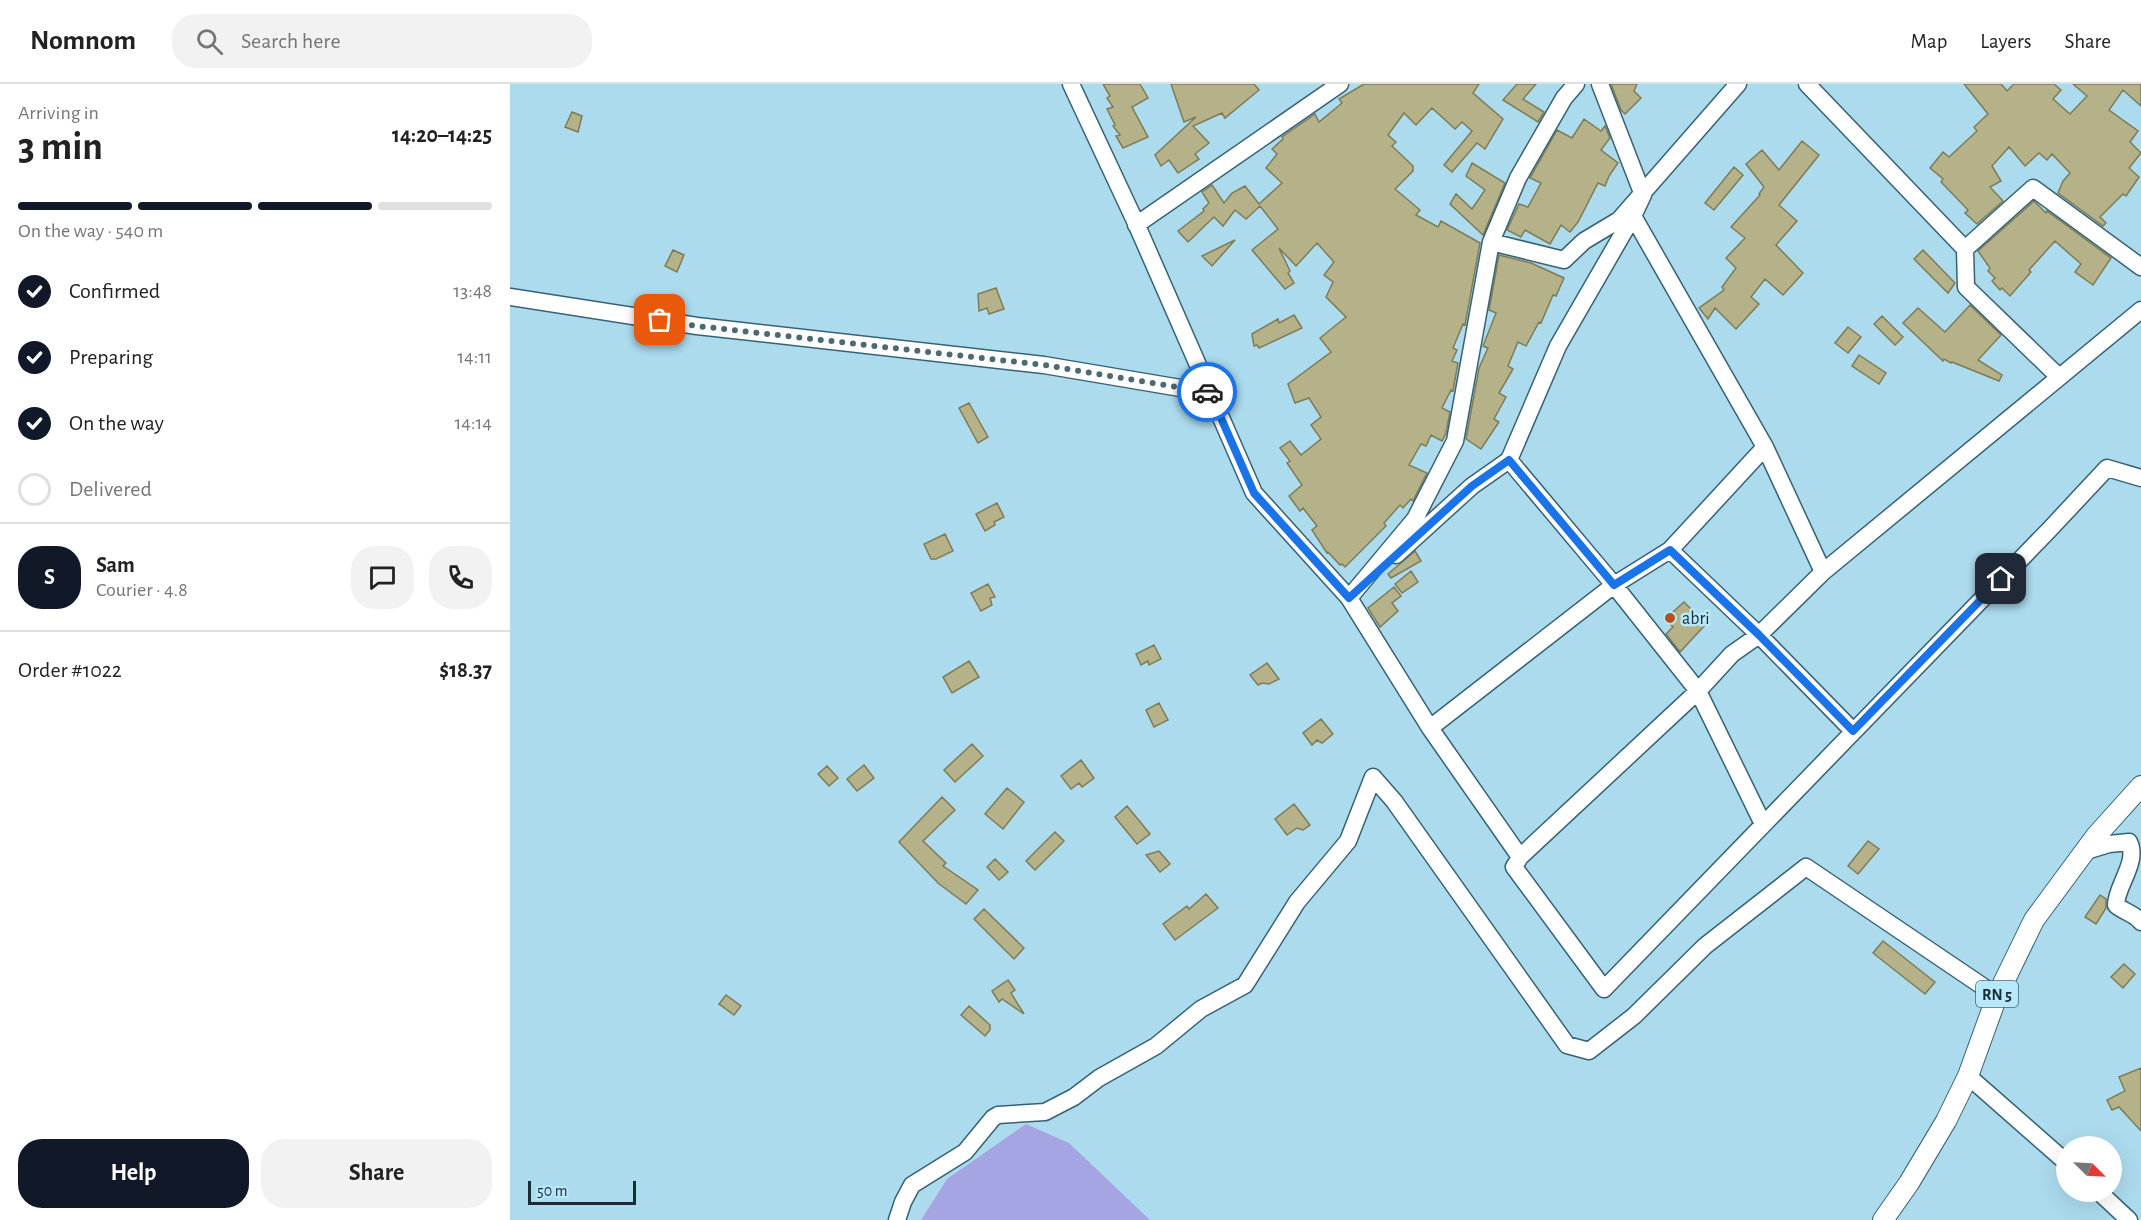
<!DOCTYPE html>
<meta charset="utf-8">
<style>
:root{--surface:#fff;--page:#f2f2f2;--text:#222;--muted:#767676;--line:#e0e0e0;--accent:#111827}
body{margin:0;font-family:"Alegreya Sans",sans-serif;background:var(--page);color:var(--text);height:100vh;display:flex;flex-direction:column;font-size:22px;white-space:nowrap}
*{box-sizing:border-box;margin:0}
p{font-size:20px;color:var(--muted)}
.icon{flex:none;width:33px;height:33px;fill:none;stroke:currentColor;stroke-width:2;stroke-linecap:round;stroke-linejoin:round}
.map{position:relative;flex:1;overflow:hidden}
.sheet{display:flex;flex-direction:column;background:var(--surface);width:510px}
.sheet>*{flex:none}
.needle{width:39px;rotate:114deg}
.controls{position:absolute;left:1546px;top:1052px;display:grid;gap:12px}
.controls a{display:grid;place-items:center;width:66px;height:66px;border-radius:50%;background:var(--surface);box-shadow:0 6px 24px #0002;font-size:30px}
.scale{position:absolute;left:18px;bottom:15px;width:108px;box-sizing:border-box;padding-left:6px;border:3px solid #192c33;border-top:0;font-size:16px;line-height:21px;white-space:nowrap;color:#192c33;-webkit-text-stroke:4px #b8e8fb;paint-order:stroke}
.pin{position:absolute;display:grid;place-items:center;width:51px;height:51px;color:#fff;margin:-26px;border-radius:12px;box-shadow:0 3px 9px #0006}
.courier{position:absolute;display:grid;place-items:center;width:60px;height:60px;margin:-30px;border:4px solid #1a73e8;border-radius:50%;background:#fff;color:#222;box-shadow:0 2px 8px #0007}
.headline em{font-style:normal;font-weight:700}
.headline div{display:flex;flex-direction:column-reverse}
.headline{display:flex;align-items:center;justify-content:space-between;height:102px;padding:0 18px}
h1{font-size:39px;font-weight:700;line-height:45px}
.bar{display:grid;grid-template-columns:repeat(4,1fr);gap:9px 6px;align-content:center;height:72px;padding:0 18px}
.bar i{height:8px;border-radius:4px;background:var(--line)}
.bar .on{background:var(--accent)}
.bar p{grid-column:span 4}
.line{display:flex;align-items:center;gap:15px;padding:0 18px;border-top:2px solid var(--line)}
.line div{flex:1}
.round{display:grid;place-items:center;flex:none;width:63px;height:63px;border-radius:24px;background:var(--page)}
ol{padding:0 18px;list-style:none}
li{display:flex;align-items:center;gap:18px;height:66px}
li p{margin-inline-start:auto}
li .icon{padding:6px;border-radius:50%;background:var(--accent);color:#fff;stroke-width:4}
li:last-child{color:var(--muted)}
li i{width:33px;height:33px;border:3px solid var(--line);border-radius:50%}
.action{display:flex;gap:12px;margin-top:auto;padding:12px 18px}
.action a{flex:1;height:69px;border-radius:24px;background:var(--accent);color:#fff;font-size:24px;font-weight:700;line-height:69px;text-align:center}
.action a+a{background:var(--page);color:var(--text)}
header{display:flex;align-items:center;gap:36px;box-sizing:border-box;height:84px;padding:0 30px;background:var(--surface);border-bottom:2px solid var(--line)}
header strong{font-size:28px}
nav{display:flex;gap:33px;margin-inline-start:auto;font-size:21px}
.search{width:420px;height:54px;background:var(--page);display:flex;align-items:center;gap:15px;box-sizing:border-box;padding:0 21px;border-radius:24px;color:var(--muted);font-size:22px}
main{display:flex;flex:1;min-height:0}
.map>svg:first-child{display:block}
</style>
<header>
<strong>Nomnom</strong>
<div class="search"><svg class="icon" aria-label="search" viewBox="0 0 24 24"><circle cx="10" cy="10" r="6"/><path d="M15 15l6 6"/></svg>Search here</div>
<nav><a>Map</a><a>Layers</a><a>Share</a></nav>
</header>
<main>
<section class="sheet">
<div class="headline"><div><h1>3 min</h1><p>Arriving in</p></div><em>14:20–14:25</em></div>
<div class="bar"><i class="on"></i><i class="on"></i><i class="on"></i><i></i><p>On the way · 540 m</p></div>
<ol>
<li><svg class="icon" aria-label="check" viewBox="0 0 24 24"><path d="M5 12l5 5 9-10"/></svg>Confirmed<p>13:48</p></li>
<li><svg class="icon" aria-label="check" viewBox="0 0 24 24"><path d="M5 12l5 5 9-10"/></svg>Preparing<p>14:11</p></li>
<li><svg class="icon" aria-label="check" viewBox="0 0 24 24"><path d="M5 12l5 5 9-10"/></svg>On the way<p>14:14</p></li>
<li><i></i>Delivered</li>
</ol>
<div class="line" style="height:108px"><b class="round" style="background:var(--accent);color:#fff">S</b><div><b>Sam</b><p>Courier · 4.8</p></div><a class="round"><svg class="icon" aria-label="chat" viewBox="0 0 24 24"><path d="M4 5h16v11H9l-5 4z"/></svg></a><a class="round"><svg class="icon" aria-label="phone" viewBox="0 0 24 24"><path d="M5 4h4l2 5-3 2q2 4 5 5l2-3 5 2v4C11 20 4 13 5 4z"/></svg></a></div>
<div class="line" style="height:78px"><div>Order #1022</div><b>$18.37</b></div>
<div class="action"><a>Help</a><a>Share</a></div>
</section>
<div class="map">
<svg width="1631" height="1136" viewBox="0 0 1631 1136">
<rect width="100%" height="100%" fill="#acdbee"/>
<!-- green -->
<path fill="#a5a5e3" d="M516,1040L559,1059L640,1136H411L437,1095Z"/>
<!-- building -->
<path fill="#b5b28a" stroke="#7e7b55" stroke-width="1.5" d="M593,0H630L638,14L622,23L638,53L613,64L606,52L610,51L603,42L605,41L597,25L603,23L597,14L600,12Z
M661,0H744L749,6L715,34L712,29L683,42L699,59L685,70L689,75L668,89L659,76L651,82L645,71L686,33L674,38Z
M854,0H969L963,9L993,35L975,65L967,59L942,88L934,81L962,47L952,38L945,45L922,24L906,41L894,29L878,51L886,58L882,62L903,82V87L885,105L910,126L906,131L928,143L931,137L970,159L955,241L953,240L943,264L947,266L942,277L948,279L943,307L941,306L932,324L940,328L936,349L932,357L921,351L916,362L911,360L899,381L917,389L903,417L901,415L893,424L890,421L874,439L876,442L835,483L832,480L830,481L818,468L817,469L802,446L807,442L793,424L790,427L779,412L792,401L777,379L780,377L770,364L780,357L791,371L811,355L801,341L811,333L799,314L785,319L778,300L821,268L810,254L836,233L816,213L823,198L814,191L824,178L807,159L786,182L769,164L780,187L778,189L784,199L775,205L742,166L768,145L750,122L736,135L725,126L713,142L704,133L678,158L668,147L694,127L693,125L699,119L692,108L702,101L714,119L722,109L735,102L749,120L772,99L756,84L767,70L762,65L773,55L772,53L805,30L809,38L832,19L829,15Z
M1007,0H1026L1013,15L1034,28L1028,38L993,16Z
M1101,0H1127L1124,7L1131,14L1115,30L1111,26Z
M1454,0H1491L1497,7L1504,0H1544L1551,6L1543,15L1560,30L1577,12L1563,0H1631V22L1613,6L1599,26L1628,47L1620,58L1631,69L1619,84L1629,93L1616,112L1613,110L1590,133L1596,139L1593,142L1548,109L1553,97L1560,89L1542,70L1537,76L1529,69L1515,82L1499,63L1482,82L1491,97L1480,103L1493,117L1467,140L1455,129L1458,126L1431,98L1433,95L1420,84L1433,68L1439,73L1467,47L1464,43L1478,30Z
M62,28L72,32L68,48L55,43Z
M1074,35L1091,47L1095,42L1100,54L1091,66L1108,79L1099,92L1095,102L1088,99L1068,138L1060,148L1051,141L1040,160L1015,146L1011,153L997,146L1009,120L1018,123L1031,99L1020,94L1047,46L1062,54Z
M1292,57L1309,71L1269,121L1287,137L1266,161L1293,189L1273,211L1255,195L1241,213L1249,220L1226,245L1205,224L1198,235L1189,224L1214,206L1212,203L1226,184L1216,174L1235,154L1221,143L1250,111L1249,110L1254,103L1236,80L1252,66L1269,86Z
M962,79L995,99L973,151L940,120L946,110L962,125L975,106L956,92Z
M1224,83L1233,91L1204,126L1195,119Z
M1524,117L1536,129L1537,127L1601,174L1583,201L1565,188L1571,180L1545,157L1519,186L1521,188L1500,212L1492,204L1490,206L1482,197L1485,194L1478,187L1480,184L1468,167Z
M725,156L702,182L692,172Z
M163,166L174,171L167,188L155,182Z
M1413,166L1445,199L1438,209L1404,175Z
M989,171L1021,179L1054,194L1046,212L1043,211L1031,239L1029,238L1016,262L1008,258L998,282L1003,285L989,309L996,313L984,335L989,338L971,365L956,355L969,284L978,264L973,262L986,229L979,226Z
M486,204L494,225L479,230L477,224L469,227L468,210Z
M1460,221L1491,251L1468,276L1492,291L1489,297L1442,278L1441,279L1434,275L1433,277L1393,239L1408,224L1435,248Z
M784,231L792,244L749,264L747,261L744,262L742,250L768,235L769,239Z
M1372,232L1393,253L1385,261L1364,240Z
M1338,243L1351,253L1338,269L1325,259Z
M1349,271L1376,289L1369,300L1342,282Z
M459,319L478,353L468,359L449,324Z
M487,419L494,433L484,438L485,441L475,447L466,430Z
M435,450L443,467L426,475H421L414,460Z
M905,467L911,477L881,494L878,490Z
M901,487L908,498L892,509L885,500Z
M478,500L485,513L480,514L482,521L471,527L461,509Z
M884,503L891,512L882,519L888,527L870,543L858,524Z
M1174,518L1196,540L1170,568L1156,550L1163,543L1155,535Z
M644,561L651,575L639,581L638,577L631,581L626,570Z
M459,577L469,593L442,609L433,593Z
M757,579L769,595L759,600L752,599L748,601L740,591Z
M649,619L658,636L644,643L636,626Z
M811,635L823,650L812,659L807,656L802,661L793,649Z
M462,660L473,672L445,698L434,686Z
M571,676L584,694L572,703L569,699L561,705L551,692Z
M354,681L364,694L347,707L337,695Z
M317,682L328,694L319,702L308,690Z
M497,704L514,718L493,745L475,730Z
M432,713L445,726L413,757L436,779L433,782L468,806L456,820L428,799L389,758Z
M784,720L800,741L793,746L787,744L777,751L765,735Z
M617,722L640,750L627,760L605,733Z
M545,748L554,757L525,786L516,777Z
M1358,757L1369,765L1348,790L1338,782Z
M649,767L660,780L650,788L636,771Z
M485,775L498,788L489,796L477,783Z
M696,810L708,824L665,856L653,840L677,822L679,825Z
M1590,811L1596,815V824L1586,840L1575,833Z
M474,825L514,864L504,875L464,835Z
M1373,857L1425,898L1415,910L1363,869Z
M1614,880L1625,890L1613,904L1601,893Z
M498,896L505,906L501,909L514,930L492,915L489,918L482,907Z
M216,911L231,922L224,931L209,920Z
M459,922L480,941V946L475,952L451,931Z
M1631,984V1047L1609,1023L1602,1026L1597,1016L1615,1007L1609,993Z"/>
<g fill="none" stroke-linecap="round" stroke-linejoin="round">
<!-- minor casing -->
<g stroke="#366273" stroke-width="19">
<path id="minor" d="M561,0L625,137L744,409L839,514L920,644L1010,773L1004,783L1094,905L1540,445L1597,384L1631,394
M1090,0L1133,111L1123,132L1255,363L1313,488
M1297,0L1455,165L1456,203L1549,293
M626,141L830,0
M981,158L1054,176L1074,157L1109,136L1228,0
M1455,165L1523,104L1631,183
M0,213L187,242L534,281L700,309
M999,376L1104,501L1188,607L1253,740
M1160,466L1249,551L1343,647
M886,471L962,402L999,376L1048,262L1123,132
M839,514L905,435L945,357L981,158L1008,94L1054,14L1066,0
M920,644L1104,501L1160,466L1255,363
M1576,767L1599,760L1619,758C1629,778 1606,802 1606,821C1614,828 1625,830 1631,838
M1010,773L1188,607L1222,570L1249,551L1313,488L1631,226
M1458,992L1557,1079
M1588,1107L1619,1136
M387,1136L393,1118L402,1101L455,1068L483,1034L488,1031L535,1028L564,1013L589,994L646,962L691,925L735,901L787,818L838,757L863,693L884,717L1057,961L1079,967L1124,932L1195,862L1296,783L1487,912"/>
</g>
<!-- major casing -->
<g stroke="#366273" stroke-width="22">
<path id="major" d="M1373,1136L1399,1099L1436,1037L1458,992L1487,912L1524,836L1586,752L1631,702"/>
</g>
<!-- minor -->
<use href="#minor" stroke="#fff" stroke-width="16"/>
<!-- major -->
<use href="#major" stroke="#fff" stroke-width="20"/>
</g>
<g fill="none" stroke-linecap="round" stroke-linejoin="round">
<!-- done -->
<path stroke="#4c6974" stroke-width="6" stroke-dasharray="0 10.8" d="M150,236L187,242L534,281L697,308"/>
<!-- route -->
<path stroke="#1a73e8" stroke-width="8" d="M697,308L700,309L744,409L839,514L962,402L999,376L1104,501L1160,466L1249,551L1343,647L1491,495"/>
</g>
<!-- markers -->
<circle fill="#b5511d" stroke="#b8e8fb" stroke-width="2" cx="1160" cy="534" r="6"/>
<g text-anchor="middle" stroke-width="5" stroke-linejoin="round" paint-order="stroke">
<!-- shield labels -->
<rect fill="#b8e8fb" stroke="#49646f" stroke-width="1.5" x="1466" y="897" width="42" height="26" rx="4.5"/>
<g font-size="16" font-weight="bold" fill="#192c33">
<text x="1487" y="916">RN 5</text>
</g>
<!-- poi labels -->
<g font-size="18" fill="#192c33" stroke="#b8e8fb" text-anchor="start">
<text x="1172" y="540">abri</text>
</g>
</g>
</svg>
<div class="controls">
<a><svg class="needle" viewBox="-14 -14 28 28"><path d="M0-13l5 13h-10z" fill="#e53935"/><path d="M0 13l5-13h-10z" fill="#767676"/></svg></a>
</div>
<div class="scale">50 m</div>
<div class="pin" style="left:150px;top:236px;background:#ea580c"><svg class="icon" aria-label="bag" viewBox="0 0 24 24"><path d="M5 8h14l-1 12H6zM9 8a3 3 0 0 1 6 0"/></svg></div>
<div class="pin" style="left:1491px;top:495px;background:#1f2937"><svg class="icon" aria-label="home" viewBox="0 0 24 24"><path d="M3 11l9-7 9 7M6 9v11h12V9"/></svg></div>
<div class="courier" style="left:697px;top:308px"><svg class="icon" aria-label="car" viewBox="0 0 24 24"><path d="M5 17H2v-5l4-1 3-4h7l3 4 3 1v5h-3M9 17h6M6 11h13"/><circle cx="7" cy="17" r="2"/><circle cx="17" cy="17" r="2"/></svg></div>
</div>
</main>
